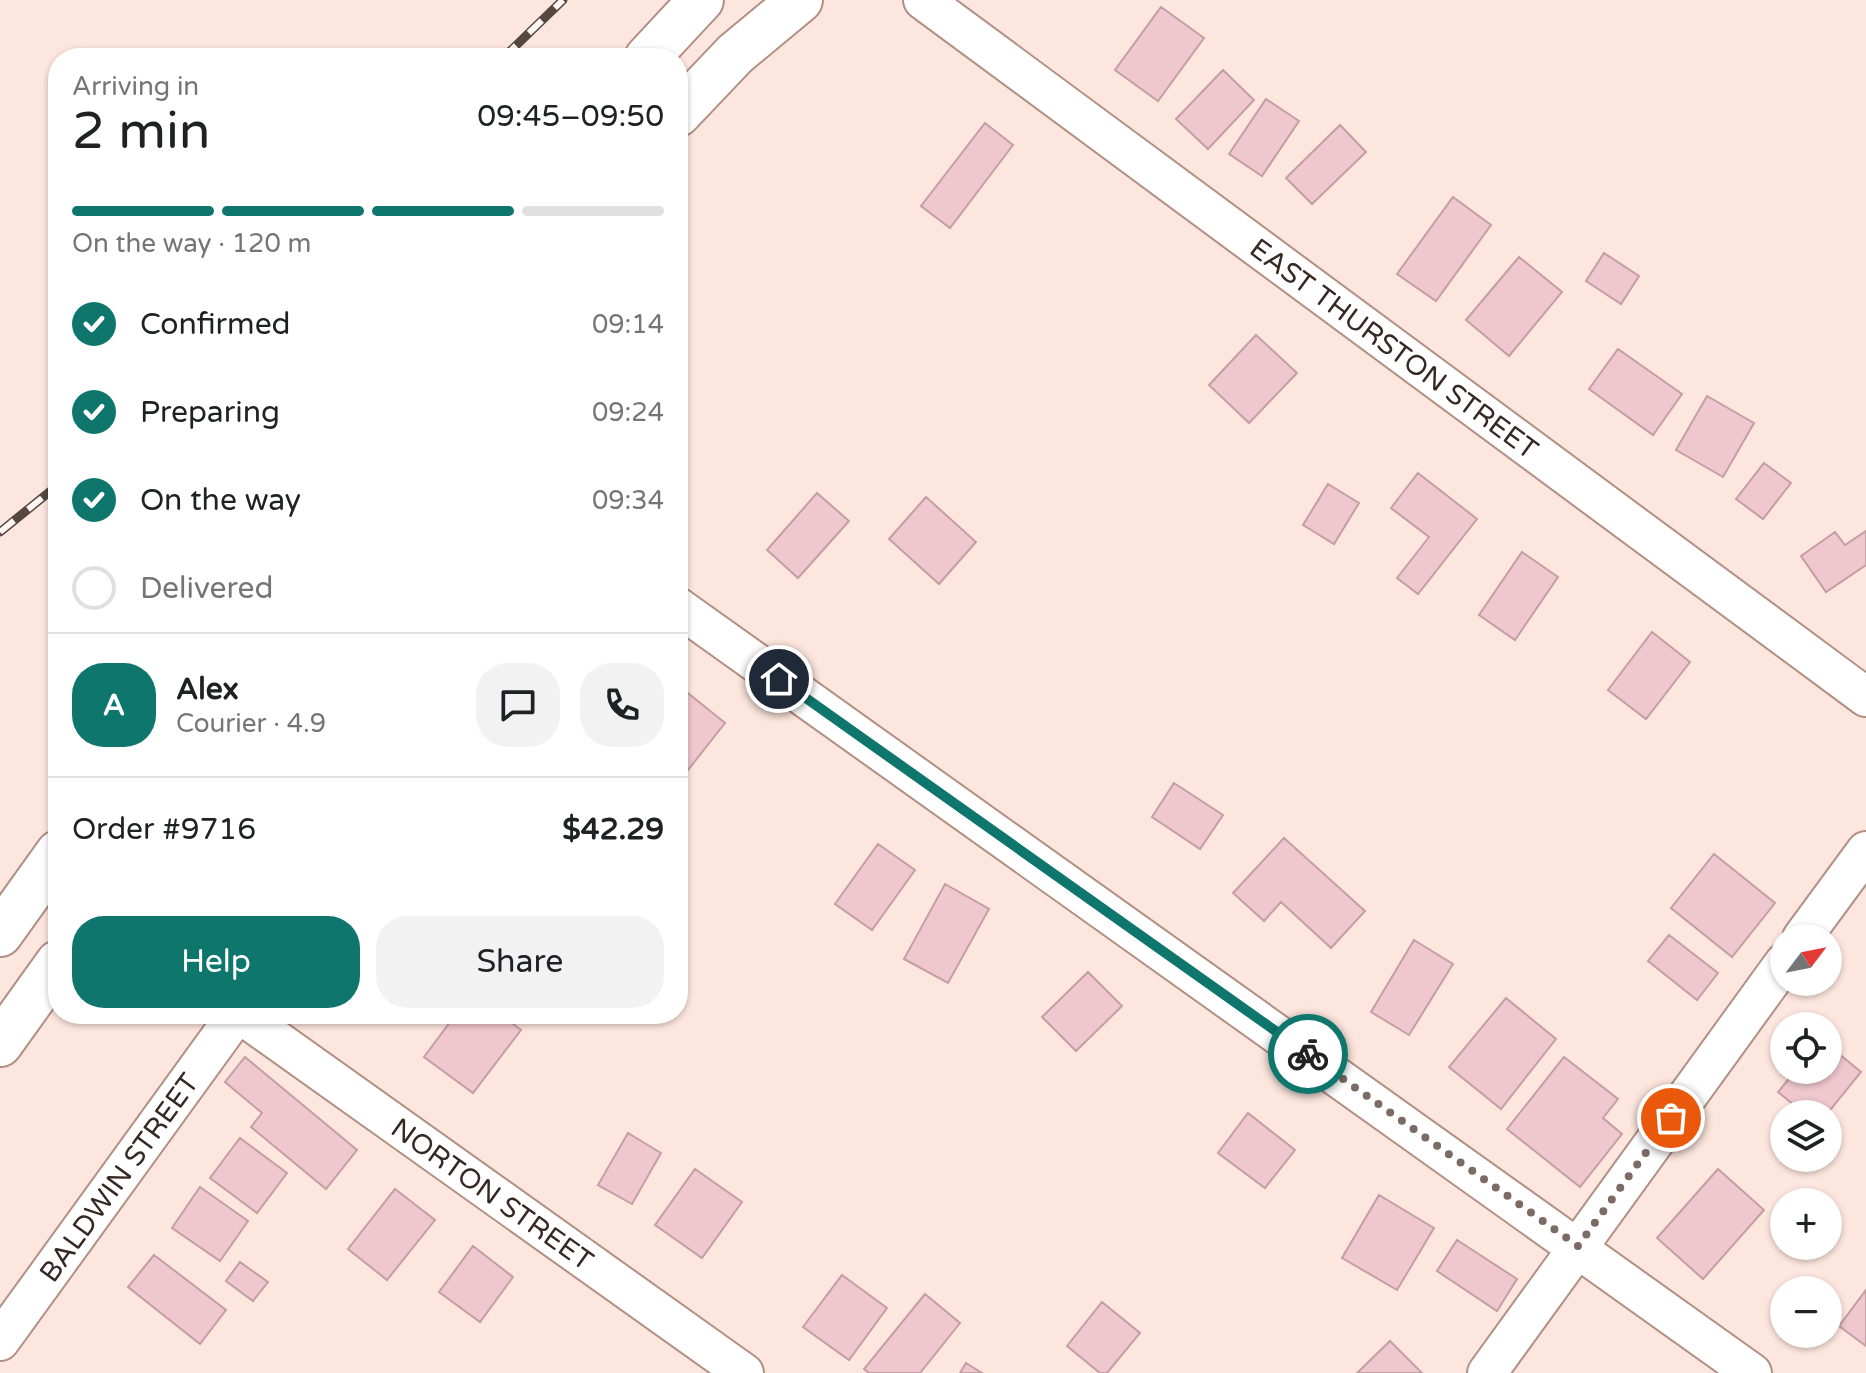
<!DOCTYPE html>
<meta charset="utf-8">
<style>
:root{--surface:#fff;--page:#f2f2f2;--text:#202124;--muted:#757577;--line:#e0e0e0;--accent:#0f766e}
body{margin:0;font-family:"Varela Round",sans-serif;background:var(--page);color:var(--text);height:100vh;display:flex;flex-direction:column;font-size:30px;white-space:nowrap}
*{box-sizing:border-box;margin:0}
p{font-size:26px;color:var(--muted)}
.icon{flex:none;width:44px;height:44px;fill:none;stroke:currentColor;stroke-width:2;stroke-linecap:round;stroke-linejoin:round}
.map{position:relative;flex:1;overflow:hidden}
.details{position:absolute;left:48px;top:48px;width:640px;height:976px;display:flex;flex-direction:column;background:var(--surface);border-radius:32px;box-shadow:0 2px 6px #0004}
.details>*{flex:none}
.needle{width:52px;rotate:58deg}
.fabs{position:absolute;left:1770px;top:924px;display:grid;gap:16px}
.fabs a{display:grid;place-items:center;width:72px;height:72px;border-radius:50%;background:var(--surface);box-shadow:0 2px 6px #0004;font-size:40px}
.pin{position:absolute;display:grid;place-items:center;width:68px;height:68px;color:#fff;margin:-34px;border:4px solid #fff;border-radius:50%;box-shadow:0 2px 8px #0007}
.courier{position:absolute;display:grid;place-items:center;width:80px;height:80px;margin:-40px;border:6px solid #0f766e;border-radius:50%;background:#fff;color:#222;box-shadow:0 2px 10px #0007}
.summary em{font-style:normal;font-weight:600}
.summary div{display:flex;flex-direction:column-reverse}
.summary{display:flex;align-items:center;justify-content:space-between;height:136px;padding:0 24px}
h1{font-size:52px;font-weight:600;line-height:60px}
.bar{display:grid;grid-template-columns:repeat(4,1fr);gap:12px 8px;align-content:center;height:96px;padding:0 24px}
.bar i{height:10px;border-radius:6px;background:var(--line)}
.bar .on{background:var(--accent)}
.bar p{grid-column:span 4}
.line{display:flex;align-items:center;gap:20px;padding:0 24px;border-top:2px solid var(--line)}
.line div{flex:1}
.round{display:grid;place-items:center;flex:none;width:84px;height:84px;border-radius:32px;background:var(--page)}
ol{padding:0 24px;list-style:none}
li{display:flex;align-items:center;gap:24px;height:88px}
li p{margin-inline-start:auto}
li .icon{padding:8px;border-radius:50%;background:var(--accent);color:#fff;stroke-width:4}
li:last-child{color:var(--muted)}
li i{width:44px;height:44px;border:4px solid var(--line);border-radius:50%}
.cta{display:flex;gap:16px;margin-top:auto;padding:16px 24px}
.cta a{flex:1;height:92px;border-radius:32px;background:var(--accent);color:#fff;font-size:32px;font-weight:600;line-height:92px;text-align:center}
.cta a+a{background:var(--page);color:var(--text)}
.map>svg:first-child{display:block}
</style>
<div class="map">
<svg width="1866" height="1373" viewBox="0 0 1866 1373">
<rect width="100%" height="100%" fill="#fde6de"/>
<!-- building -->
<path fill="#efc7ce" stroke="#c49ea4" stroke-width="2" d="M1161,7L1204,38L1158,101L1115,70Z
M1223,70L1254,100L1208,149L1176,119Z
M1266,99L1299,121L1262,176L1229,154Z
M985,123L1013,145L950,228L921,206Z
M1340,125L1366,152L1312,204L1286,178Z
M1453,197L1491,225L1436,301L1397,274Z
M1604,253L1639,276L1621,304L1586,281Z
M1519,257L1562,292L1509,356L1466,320Z
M1256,335L1297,373L1249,423L1209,385Z
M1618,349L1682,394L1653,435L1589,389Z
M1707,396L1754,423L1723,477L1676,450Z
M1764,463L1791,483L1763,519L1736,499Z
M1418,473L1477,519L1418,594L1397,578L1429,537L1391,508Z
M1328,484L1359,503L1334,544L1303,525Z
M817,493L849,521L798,578L767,550Z
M926,497L976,542L939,584L889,539Z
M1866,531V565L1826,592L1801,556L1835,532L1845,545Z
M1522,552L1558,577L1515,640L1479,615Z
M1652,632L1690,662L1646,719L1608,690Z
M678,685L725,723L688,770L678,762Z
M1174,783L1223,815L1200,849L1152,817Z
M1284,838L1365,911L1331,948L1281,902L1264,921L1233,893Z
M878,844L915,870L872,930L835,904Z
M1714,854L1775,903L1732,957L1671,908Z
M945,884L989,909L948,983L904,959Z
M1669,935L1718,973L1697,1000L1648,961Z
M1414,940L1453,964L1409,1035L1371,1012Z
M1088,972L1122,1006L1076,1051L1042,1017Z
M1506,998L1556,1039L1501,1109L1449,1067Z
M456,1014H500L521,1030L473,1093L424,1057Z
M1828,1045L1861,1072L1827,1114H1805L1778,1092L1796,1070H1828Z
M245,1057L357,1150L326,1189L251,1127L262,1113L225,1082Z
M1564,1057L1618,1099L1603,1118L1622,1134L1580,1187L1507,1129Z
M1248,1113L1295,1150L1265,1188L1218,1153Z
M628,1133L661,1153L632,1204L598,1185Z
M240,1138L287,1173L257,1213L210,1178Z
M695,1169L742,1202L702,1258L655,1225Z
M1718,1169L1764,1210L1703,1279L1657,1238Z
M200,1187L248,1221L220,1261L172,1228Z
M395,1189L435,1220L387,1280L348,1249Z
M1379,1195L1434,1228L1397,1290L1342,1258Z
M1457,1240L1517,1279L1497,1311L1437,1271Z
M473,1246L513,1277L480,1322L439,1292Z
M154,1255L226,1310L200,1344L128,1287Z
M240,1262L268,1282L253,1301L226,1281Z
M842,1275L887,1308L849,1360L803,1327Z
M1866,1290V1346L1839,1326Z
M925,1294L960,1323L920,1373H869L864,1369Z
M1102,1302L1140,1333L1107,1373H1100L1067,1346Z
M1390,1341L1422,1373H1357Z
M966,1363L982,1373H960Z"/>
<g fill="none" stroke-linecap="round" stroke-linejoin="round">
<!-- minor casing -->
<g stroke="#b28f83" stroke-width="42">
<g id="minor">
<path id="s1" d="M923,0L1866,697"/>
<path d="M678,607L1752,1373"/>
<path d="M1802,938L1866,851"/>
<path id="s2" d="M240,1014L744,1373"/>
<path id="s3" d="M0,1341L237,1014"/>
<path d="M1487,1373L1784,963"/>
</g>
</g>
<!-- primary casing -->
<g stroke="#b28f83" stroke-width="48">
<path id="primary" d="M647,58L701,0
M678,114L735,54L800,0
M0,934L58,853
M0,1044L58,963"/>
</g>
<!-- minor -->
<use href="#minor" stroke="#fff" stroke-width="38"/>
<!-- primary -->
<use href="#primary" stroke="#fff" stroke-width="44"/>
<!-- rail casing -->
<g stroke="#564741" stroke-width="9">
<path id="rail" d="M503,58L563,0
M0,532L58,485"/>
</g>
<!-- rail -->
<use href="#rail" stroke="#fef7f4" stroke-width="6" stroke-dasharray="18" stroke-linecap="butt"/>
</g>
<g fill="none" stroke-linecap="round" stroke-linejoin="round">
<!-- done -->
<path stroke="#7c6a64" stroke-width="8" stroke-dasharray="0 14.4" d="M1308,1054L1578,1246L1671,1118"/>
<!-- route -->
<path stroke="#0f766e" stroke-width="10" d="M779,679L1308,1054"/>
</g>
<g text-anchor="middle" stroke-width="8" stroke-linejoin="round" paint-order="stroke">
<!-- street labels -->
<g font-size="28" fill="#362823" stroke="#fef7f4">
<text dy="10" stroke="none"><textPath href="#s1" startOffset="586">EAST THURSTON STREET</textPath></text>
<text dy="10" stroke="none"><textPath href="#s3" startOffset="202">BALDWIN STREET</textPath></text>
<text dy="10" stroke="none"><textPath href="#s2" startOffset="310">NORTON STREET</textPath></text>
</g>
</g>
</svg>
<div class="fabs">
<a><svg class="needle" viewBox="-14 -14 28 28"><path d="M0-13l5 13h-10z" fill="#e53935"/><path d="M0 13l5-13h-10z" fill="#757577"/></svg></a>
<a><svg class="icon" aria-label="locate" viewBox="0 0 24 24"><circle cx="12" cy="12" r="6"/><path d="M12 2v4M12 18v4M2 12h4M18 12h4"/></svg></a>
<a><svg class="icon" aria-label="layers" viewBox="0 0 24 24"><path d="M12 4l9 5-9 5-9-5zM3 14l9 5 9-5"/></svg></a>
<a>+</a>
<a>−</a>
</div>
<div class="pin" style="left:1671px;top:1118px;background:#ea580c"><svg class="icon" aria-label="bag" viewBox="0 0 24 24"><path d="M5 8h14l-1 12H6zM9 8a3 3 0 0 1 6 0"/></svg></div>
<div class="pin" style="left:779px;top:679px;background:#1f2937"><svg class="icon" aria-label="home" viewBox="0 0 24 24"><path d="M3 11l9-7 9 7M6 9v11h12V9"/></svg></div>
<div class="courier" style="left:1308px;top:1054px"><svg class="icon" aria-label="bike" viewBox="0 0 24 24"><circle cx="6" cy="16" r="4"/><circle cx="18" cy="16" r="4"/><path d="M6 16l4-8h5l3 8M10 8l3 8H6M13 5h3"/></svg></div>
<section class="details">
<div class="summary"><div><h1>2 min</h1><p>Arriving in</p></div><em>09:45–09:50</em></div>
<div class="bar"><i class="on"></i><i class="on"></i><i class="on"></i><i></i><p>On the way · 120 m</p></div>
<ol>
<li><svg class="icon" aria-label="check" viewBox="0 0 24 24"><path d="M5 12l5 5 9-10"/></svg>Confirmed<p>09:14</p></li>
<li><svg class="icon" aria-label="check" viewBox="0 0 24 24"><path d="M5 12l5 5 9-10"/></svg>Preparing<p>09:24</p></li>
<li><svg class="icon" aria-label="check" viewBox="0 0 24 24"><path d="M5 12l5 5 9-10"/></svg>On the way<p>09:34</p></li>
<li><i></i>Delivered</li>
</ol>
<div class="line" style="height:144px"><b class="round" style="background:var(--accent);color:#fff">A</b><div><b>Alex</b><p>Courier · 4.9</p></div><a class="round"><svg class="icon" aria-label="chat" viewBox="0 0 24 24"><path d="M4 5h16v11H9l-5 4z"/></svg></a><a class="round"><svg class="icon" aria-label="phone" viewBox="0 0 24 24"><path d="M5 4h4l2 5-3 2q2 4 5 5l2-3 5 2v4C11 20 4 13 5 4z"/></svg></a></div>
<div class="line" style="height:104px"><div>Order #9716</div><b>$42.29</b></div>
<div class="cta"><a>Help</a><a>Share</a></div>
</section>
</div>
